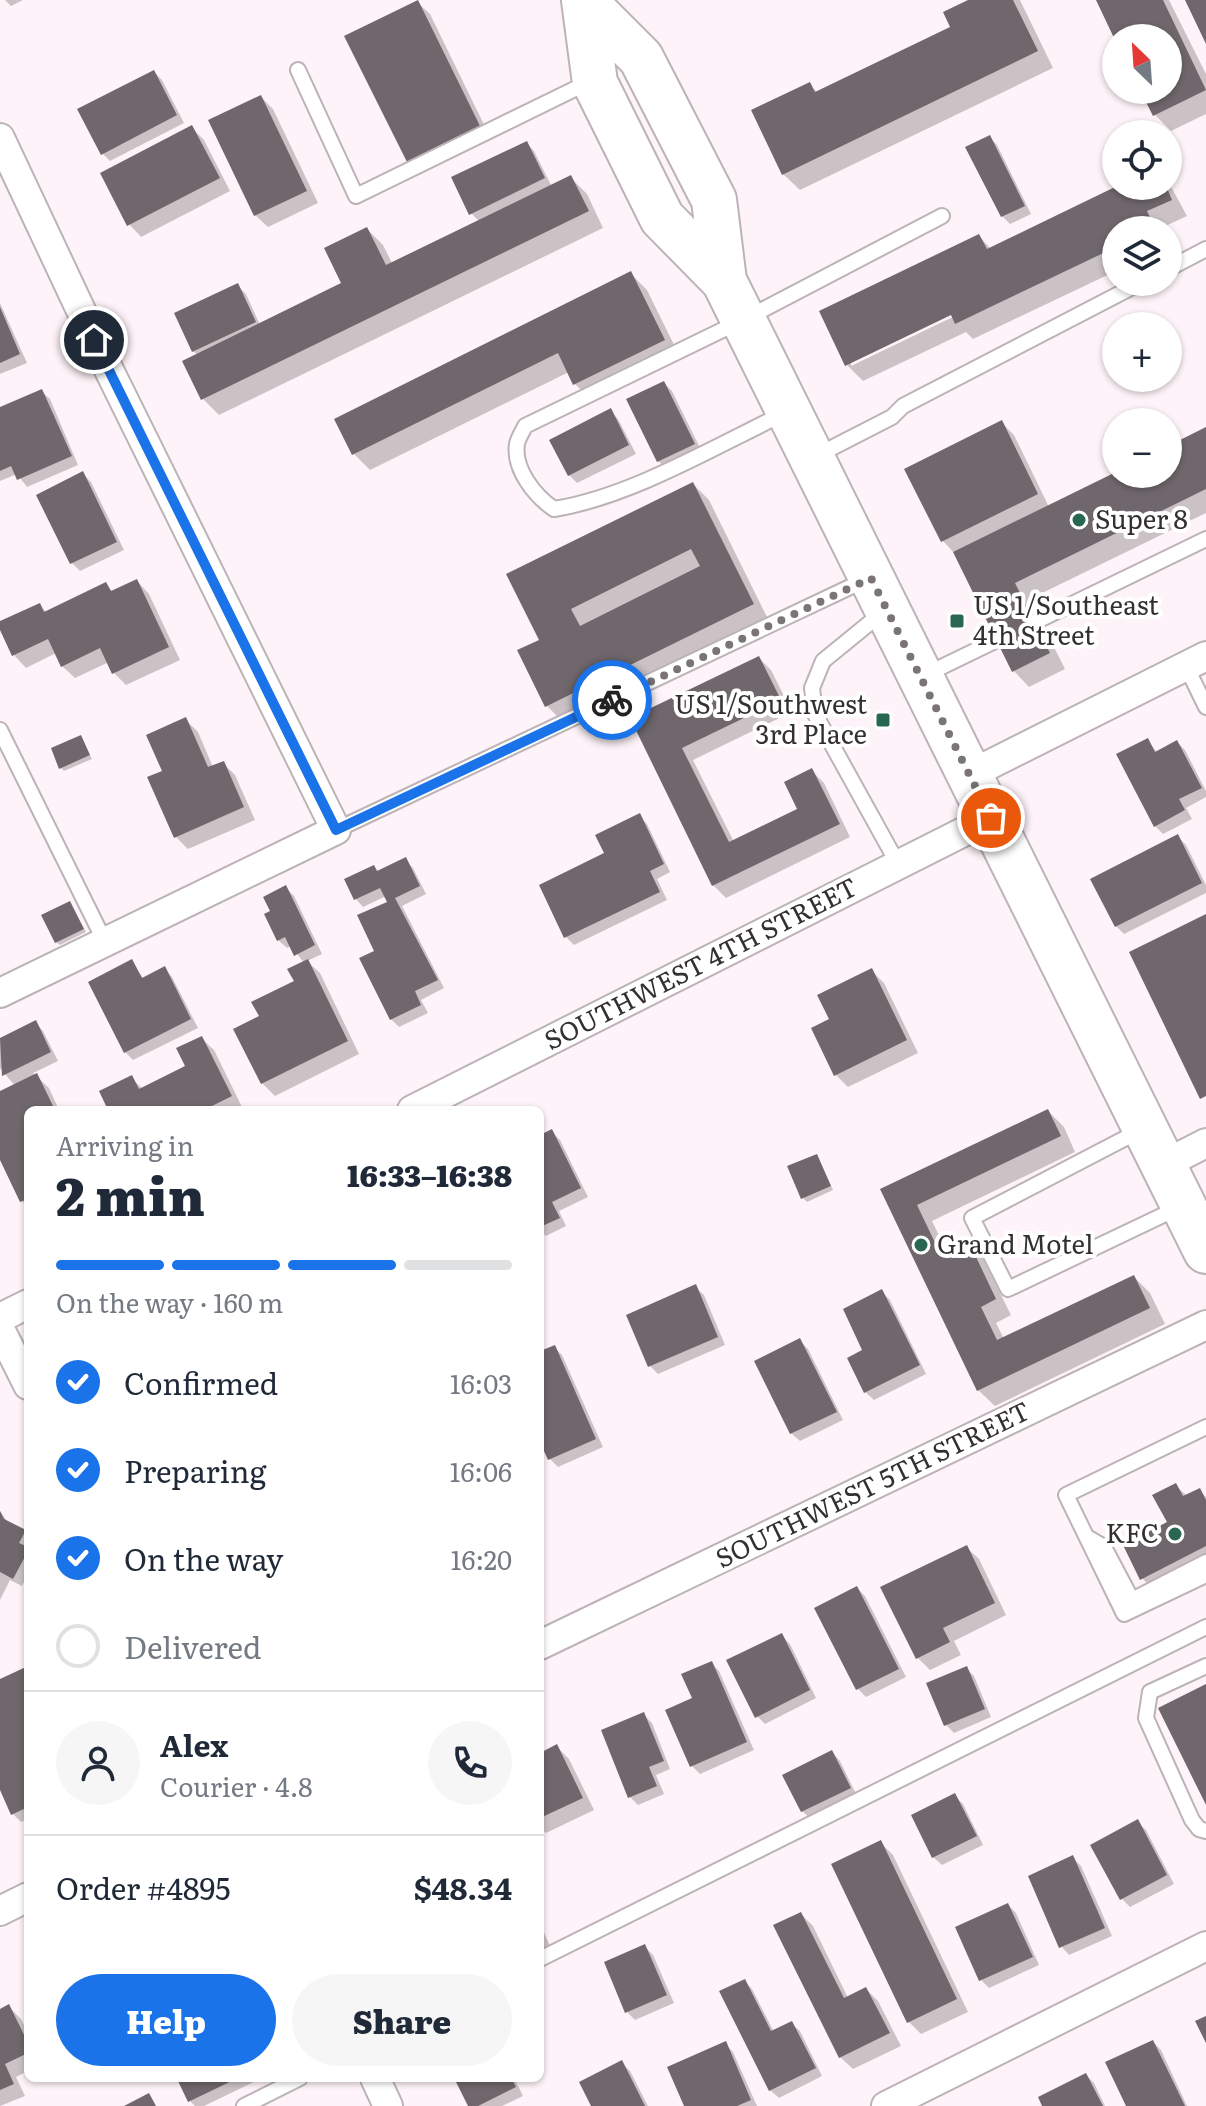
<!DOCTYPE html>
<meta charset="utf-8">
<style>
:root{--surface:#fff;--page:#f6f6f7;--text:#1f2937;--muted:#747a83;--line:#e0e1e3;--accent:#1a73e8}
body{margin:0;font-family:Literata,serif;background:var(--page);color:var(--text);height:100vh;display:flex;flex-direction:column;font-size:30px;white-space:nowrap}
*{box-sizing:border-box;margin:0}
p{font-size:26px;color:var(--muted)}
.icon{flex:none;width:44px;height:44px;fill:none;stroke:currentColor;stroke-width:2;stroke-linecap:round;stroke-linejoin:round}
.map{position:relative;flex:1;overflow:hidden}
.panel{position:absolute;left:24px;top:1106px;width:520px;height:976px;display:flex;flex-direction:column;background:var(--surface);border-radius:12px;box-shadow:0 2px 6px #0004}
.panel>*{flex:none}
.needle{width:52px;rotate:335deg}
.tools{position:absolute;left:1102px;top:24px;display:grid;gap:16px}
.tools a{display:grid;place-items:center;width:80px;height:80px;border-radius:50%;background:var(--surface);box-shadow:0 2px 6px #0004;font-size:40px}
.pin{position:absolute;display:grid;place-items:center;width:68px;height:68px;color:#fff;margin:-34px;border:4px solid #fff;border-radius:50%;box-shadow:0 2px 8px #0007}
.courier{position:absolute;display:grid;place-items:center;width:80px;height:80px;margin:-40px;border:6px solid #1a73e8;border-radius:50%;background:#fff;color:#222;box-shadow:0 2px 10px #0007}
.overview em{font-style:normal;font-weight:800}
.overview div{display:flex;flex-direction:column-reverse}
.overview{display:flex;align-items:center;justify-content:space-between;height:136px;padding:0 32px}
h1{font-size:52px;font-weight:800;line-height:60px}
.bar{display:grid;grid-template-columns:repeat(4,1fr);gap:12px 8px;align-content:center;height:96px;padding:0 32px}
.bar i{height:10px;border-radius:6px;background:var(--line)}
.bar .on{background:var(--accent)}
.bar p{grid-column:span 4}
.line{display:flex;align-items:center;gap:20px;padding:0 32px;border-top:2px solid var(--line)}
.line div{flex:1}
.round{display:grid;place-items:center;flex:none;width:84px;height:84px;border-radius:42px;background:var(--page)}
ol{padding:0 32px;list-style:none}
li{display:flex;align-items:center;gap:24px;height:88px}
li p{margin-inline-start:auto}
li .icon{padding:8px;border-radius:50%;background:var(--accent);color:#fff;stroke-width:4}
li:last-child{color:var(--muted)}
li i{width:44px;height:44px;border:4px solid var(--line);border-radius:50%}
.action{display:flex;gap:16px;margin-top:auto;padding:16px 32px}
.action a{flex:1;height:92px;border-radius:48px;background:var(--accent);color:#fff;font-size:32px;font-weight:800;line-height:92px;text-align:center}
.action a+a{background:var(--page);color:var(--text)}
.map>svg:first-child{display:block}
</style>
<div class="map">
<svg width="1206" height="2106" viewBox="0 0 1206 2106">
<rect width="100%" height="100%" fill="#fef3f8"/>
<!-- shadow -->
<path fill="#0003" fill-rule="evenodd" d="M5,0H23L11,6Z
M972,0H1020L1053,68L800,190L783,174L809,84L818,93L953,28Z
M1098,0H1169L1206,74V114L1171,131L1155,115L1142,90H1168V38H1117Z
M417,2L430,14L491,139L421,174L408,161Z
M154,72L162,80L184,123L110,161L102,153Z
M261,97L273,109L318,203L268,227L255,215Z
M192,128L204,140L230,191L141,237L129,224Z
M989,137L997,145L1031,214L1010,224L1002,216Z
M526,143L534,151L552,187L571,178L587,194L603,228L219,415L203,399L184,362L198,355L193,351L238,286L246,294L260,325L344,284L367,229L383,245L393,265L480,222L471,213Z
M1168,181L1187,216L1161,228L1162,230H1116V271L973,339L966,332L863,381L847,365L979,236L991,249L1121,186H1168ZM959,309L961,313L851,366V361Z
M631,274L647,290L680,357L591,400L575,384L569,372L370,470L354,454Z
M0,303L27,363L0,374Z
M664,383L672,391L702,452L667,469L658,461Z
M41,391L50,399L78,465L27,487L17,474L0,481V409Z
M610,411L618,419L636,454L577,483L569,475Z
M1001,422L1014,435L1049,507L1116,474H1168V448L1206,430V513L1030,599L1065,669L1029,687L1013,670L955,554L943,541Z
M83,474L91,482L124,550L80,571L72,563Z
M693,484L709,500L769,621L563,722L547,706L520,651L541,640L509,575Z
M137,581L149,594L180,660L126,685L114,673L109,662L75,678L62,666L56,653L26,668L14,655L0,626L40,605L47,613L106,585L113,592Z
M759,658L771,670L792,712L693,760L734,842L800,810L812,771L824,783L850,837L726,898L713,885L632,719Z
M186,720L198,732L213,767L223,763L235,775L255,820L188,849L176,837L164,772Z
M80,737L92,759L64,771L61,768Z
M1147,740L1157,752L1177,742L1185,750L1206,791V797L1186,808L1192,819L1163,834L1155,826Z
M639,816L647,824L670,872L657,879L667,900L574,945L566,937L541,886L607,854Z
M1178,837L1186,845L1206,885V893L1124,934L1116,926Z
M405,860L413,868L426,894L402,906L444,988L421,1000L428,1013L399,1027L391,1019L377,951L389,903L386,896L363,907L355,898L374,867L379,872Z
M286,888L294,896L322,954L307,961L320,973L359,1054L275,1096L262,1083L261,1017L296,982L304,963L291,946L287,948L278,940L273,912Z
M70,904L86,932L60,945L56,942Z
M131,962L144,979L164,969L172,977L198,1028L133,1060L125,1052Z
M871,970L884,983L918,1053L848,1087L836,1075L832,1020Z
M35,1022L43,1031L58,1061L33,1073L49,1088L59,1110H28V1207L22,1201L0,1156V1094L15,1086L0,1068V1040Z
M201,1038L214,1050L243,1109L110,1110L131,1078L143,1089L188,1067Z
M1048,1111L1064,1127L1075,1152L932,1221L946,1250L966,1241L982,1257L1011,1315L996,1323L1004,1339L1134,1277L1150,1293L1165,1324L995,1406L978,1390L882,1190Z
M552,1132L560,1140L588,1197L559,1211L566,1226L546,1236L540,1230V1138Z
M817,1156L833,1190L807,1202L803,1198Z
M695,1287L704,1295L725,1345L658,1374L650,1366Z
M882,1292L890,1300L926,1374L874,1400L865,1392V1351Z
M800,1341L808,1349L843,1420L800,1441L791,1433Z
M540,1344L543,1352L554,1347L562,1355L603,1447L558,1467L550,1459L540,1437Z
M1175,1485L1187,1496L1199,1490L1206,1497V1570L1158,1595L1142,1578L1169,1523Z
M0,1511L9,1524L28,1535V1574L22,1586L10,1580L0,1600Z
M966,1547L979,1559L1006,1615L954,1641L961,1655L930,1670L918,1658Z
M857,1588L865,1596L906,1677L866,1697L858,1689L817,1609Z
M782,1636L790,1644L816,1698L765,1724L757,1716Z
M711,1663L719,1671L754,1750L700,1774L692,1766L695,1699Z
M28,1668V1819L21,1822L13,1814L0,1786V1681Z
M966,1668L974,1676L991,1717L954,1733L946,1725Z
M644,1715L652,1723L670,1769L656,1775L664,1794L638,1805L630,1797Z
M557,1747L569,1759L594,1810L546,1833L540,1828V1755Z
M832,1752L840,1761L857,1796L811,1819L802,1811Z
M955,1796L963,1804L983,1845L942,1865L933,1857Z
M1137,1822L1146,1830L1174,1884L1130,1907L1122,1899L1093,1846Z
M881,1843L893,1855L968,2012L921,2034L909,2022Z
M1073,1858L1081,1866L1112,1936L1069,1955L1061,1946Z
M1008,1905L1016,1913L1039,1965L989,1988L981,1980Z
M801,1914L813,1926L848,1998L866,1989L878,2001L901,2046L853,2069L840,2057Z
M540,1923L550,1946L540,1950Z
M645,1947L653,1955L674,2003L635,2020L627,2012Z
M744,1981L752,1989L774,2032L791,2023L800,2031L822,2076L779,2098L770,2090Z
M9,2007L21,2019L28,2033V2071L16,2077L25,2096L0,2106V2011Z
M1153,2042L1161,2050L1187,2106H1128Z
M725,2044L733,2052L757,2106H687Z
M622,2063L630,2071L648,2106H593Z
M1086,2075L1094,2083L1105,2106H1045Z
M190,2078H262L204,2106H195L190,2101Z
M456,2078H514L523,2096L502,2106H470Z"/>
<!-- building -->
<path fill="#6f676b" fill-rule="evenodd" d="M418,0L480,126L407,162L344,36Z
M968,0H1013L1038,51L782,175L751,110L810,82L815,92L950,27L943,12Z
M1096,0H1163L1206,90L1153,116L1140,90H1168V38H1114Z
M1185,0H1206V44Z
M154,70L177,115L101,155L77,109Z
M261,95L307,191L254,216L208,120Z
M192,125L220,178L127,226L100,173Z
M990,135L1025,206L1001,217L965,147Z
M527,141L545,178L469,215L451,177Z
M571,175L589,211L201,400L182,361L341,283L324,248L367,227L386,265Z
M1117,186H1166L1172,200L1147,211L1155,228L1116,230V247L955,324L951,315L845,366L819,311L979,234L987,249Z
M631,271L665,340L573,385L558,353L352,455L334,419Z
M238,283L256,322L192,352L174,313Z
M0,307L20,354L0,363Z
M664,381L695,444L657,462L626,399Z
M42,389L72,456L17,480L11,466L0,471V407Z
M611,408L629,445L568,476L549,440Z
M1002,420L1038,494L941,542L904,469Z
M1206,427V489L1015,583L1050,653L1012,672L953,552L1116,472V474H1168V446Z
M83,471L117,542L70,564L36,495Z
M693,482L754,604L545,707L517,650L539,640L506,574ZM691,549L700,566L580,626L571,609Z
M137,579L169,647L112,674L100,648L61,667L48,639L12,656L0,630V621L40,603L44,612L106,582L111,591Z
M759,656L781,700L682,748L729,842L797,809L784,782L812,768L840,824L712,886L630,718Z
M186,717L208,767L224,761L244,807L174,838L147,777L162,771L146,735Z
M81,735L90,755L59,769L51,748Z
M1148,738L1155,752L1177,740L1202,788L1179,799L1185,810L1154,827L1116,754Z
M640,813L664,864L650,871L660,892L564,938L539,885L604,853L595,835Z
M1178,834L1202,883L1115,927L1090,879Z
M406,857L420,886L395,898L438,980L415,991L421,1005L390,1020L359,958L374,951L357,915L387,902L380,888L354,900L344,879L374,865L377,871Z
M286,885L315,945L294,956L285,937L277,941L264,914L270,911L263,897Z
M70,901L84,929L55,943L41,915Z
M1206,914V1096L1200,1099L1129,952Z
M132,959L142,978L165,966L191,1019L124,1053L88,982Z
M308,959L348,1041L261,1084L233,1029L259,1016L251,1002L294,981L287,969Z
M872,968L907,1040L834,1076L811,1028L829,1019L817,995Z
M36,1020L51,1052L2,1076L0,1038Z
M202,1036L232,1096L204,1110H108L99,1091L132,1075L139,1089L185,1066L176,1048Z
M37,1073L55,1110H28V1199L20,1202L0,1160V1091Z
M1048,1109L1061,1136L917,1205L939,1251L967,1238L996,1299L981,1307L997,1340L1134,1275L1150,1308L977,1391L880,1189Z
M552,1129L581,1188L552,1202L560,1218L540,1227V1135Z
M817,1154L831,1186L801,1199L787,1166Z
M696,1284L718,1337L648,1367L626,1315Z
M882,1289L920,1365L864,1393L847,1358L862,1350L843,1309Z
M800,1338L837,1412L790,1434L754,1361Z
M555,1345L596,1439L548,1460L540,1442V1351Z
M1176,1483L1183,1496L1200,1488L1206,1500V1546L1140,1580L1123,1545L1167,1522L1152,1495Z
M0,1511L4,1519L26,1530L19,1543L28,1547V1551L13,1579L0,1572Z
M967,1545L995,1603L943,1628L950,1642L916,1659L880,1587Z
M857,1586L899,1669L856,1690L814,1608Z
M782,1633L810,1690L755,1718L726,1660Z
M712,1661L747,1742L690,1767L665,1710L692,1698L681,1674Z
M28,1666V1807L11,1815L0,1790V1679Z
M967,1666L985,1709L944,1726L926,1683Z
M1206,1684V1805L1158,1708Z
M644,1712L664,1761L649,1767L657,1786L628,1798L601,1730Z
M557,1744L583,1798L540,1818V1753Z
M832,1750L851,1788L801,1812L782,1775Z
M955,1793L977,1836L932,1858L911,1815Z
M1138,1819L1167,1875L1120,1900L1090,1845Z
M881,1840L957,1999L907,2023L831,1864Z
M1073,1855L1105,1928L1059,1948L1028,1876Z
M1008,1903L1033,1957L979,1981L955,1927Z
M801,1912L844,1998L866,1987L890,2033L839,2058L773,1925Z
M645,1944L667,1995L625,2013L604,1962Z
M745,1979L771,2031L792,2021L816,2068L769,2091L719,1991Z
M9,2004L28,2043V2053L5,2064L14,2084L0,2090V2009Z
M1206,2016V2043L1195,2021Z
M1153,2040L1185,2106H1126L1105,2062Z
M726,2041L751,2100L737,2106H684L667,2067Z
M622,2060L645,2106H591L579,2082Z
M1086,2073L1103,2106H1042L1038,2097Z
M185,2078H238L188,2102L178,2081Z
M454,2078H511L516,2087L478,2106H468Z
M149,2093L156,2106H124Z"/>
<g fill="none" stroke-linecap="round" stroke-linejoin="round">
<!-- service casing -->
<g stroke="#bcb3b7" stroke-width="18">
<path id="service" d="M298,70L356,196L591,81
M1168,269L1206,249
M785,413C714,447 630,497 554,509C535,496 513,469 517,444C518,438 523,431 525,426L743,320L942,216
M816,456L892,417L903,406L1142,282
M883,612L823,661L812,688L815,714L898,864
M1035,622L1206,539
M1186,666L1206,707
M925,675L995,641
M0,730L105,942
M336,830L867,579
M1141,1130L972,1218L1008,1289L1180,1207
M1206,1427L1066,1495L1124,1614L1206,1575
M1087,1537L1104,1547L1132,1600L1206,1562
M1206,1666L1150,1692L1146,1718L1192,1820L1199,1829L1206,1831
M540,1959L1206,1627
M244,2106L300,2078"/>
</g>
<!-- minor casing -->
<g stroke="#bcb3b7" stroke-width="32">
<path id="minor" d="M0,138L108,368L336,830L0,993
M969,775L1206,656
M412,1110L991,818
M1163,1165L1206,1143
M0,1318L28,1304
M0,1329L28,1385
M540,1645L1206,1325
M0,1911L28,1897
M375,2078L388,2106
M886,2106L1206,1946"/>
</g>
<!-- primary casing -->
<g stroke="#bcb3b7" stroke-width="48">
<path id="primary" d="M584,0L595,83L662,218L724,281L1206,1251
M584,1L641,58L714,200L724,281"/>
</g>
<!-- service -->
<use href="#service" stroke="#fff" stroke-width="14"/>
<!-- minor -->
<use href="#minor" stroke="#fff" stroke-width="28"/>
<!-- primary -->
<use href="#primary" stroke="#fff" stroke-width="44"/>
</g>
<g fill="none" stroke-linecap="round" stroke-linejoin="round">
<!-- done -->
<path stroke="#7b7477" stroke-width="8" stroke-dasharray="0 14.4" d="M612,700L871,578L991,818"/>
<!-- route -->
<path stroke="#1a73e8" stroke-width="10" d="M94,340L336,830L612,700"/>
</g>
<!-- markers -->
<g fill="#296753" stroke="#fff" stroke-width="3">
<circle cx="1079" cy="520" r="8"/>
<rect x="949" y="613" width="16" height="16" rx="4"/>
<rect x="875" y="712" width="16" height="16" rx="4"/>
<circle cx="921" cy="1245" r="8"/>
<circle cx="1175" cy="1534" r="8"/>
</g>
<g text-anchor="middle" stroke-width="8" stroke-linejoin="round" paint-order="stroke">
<!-- poi labels -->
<g font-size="26" fill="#343032" stroke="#fff" text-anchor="start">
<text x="1095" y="529">Super 8</text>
<text x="973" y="615">US 1/Southeast<tspan x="973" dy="30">4th Street</tspan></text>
<text x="867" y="714" text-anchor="end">US 1/Southwest<tspan x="867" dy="30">3rd Place</tspan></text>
<text x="937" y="1254">Grand Motel</text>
<text x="1159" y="1543" text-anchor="end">KFC</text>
</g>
<!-- street labels -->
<g font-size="26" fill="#343032" stroke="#fff">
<text transform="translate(701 964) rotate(-27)" y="9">SOUTHWEST 4TH STREET</text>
<text transform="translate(873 1485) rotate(-26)" y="9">SOUTHWEST 5TH STREET</text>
</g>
</g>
</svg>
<div class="tools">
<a><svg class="needle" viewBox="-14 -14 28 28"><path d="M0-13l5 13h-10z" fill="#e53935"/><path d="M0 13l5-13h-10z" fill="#747a83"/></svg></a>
<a><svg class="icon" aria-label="locate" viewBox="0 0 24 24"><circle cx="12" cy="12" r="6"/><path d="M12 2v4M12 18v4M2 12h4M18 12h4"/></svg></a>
<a><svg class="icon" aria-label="layers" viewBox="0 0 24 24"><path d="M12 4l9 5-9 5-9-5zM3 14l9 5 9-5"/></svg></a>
<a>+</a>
<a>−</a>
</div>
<div class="pin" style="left:991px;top:818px;background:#ea580c"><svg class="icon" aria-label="bag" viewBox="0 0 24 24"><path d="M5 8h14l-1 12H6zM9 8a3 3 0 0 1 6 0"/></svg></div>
<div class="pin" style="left:94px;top:340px;background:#1f2937"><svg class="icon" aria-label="home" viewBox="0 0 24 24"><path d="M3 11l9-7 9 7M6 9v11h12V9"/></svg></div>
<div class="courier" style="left:612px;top:700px"><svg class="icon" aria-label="bike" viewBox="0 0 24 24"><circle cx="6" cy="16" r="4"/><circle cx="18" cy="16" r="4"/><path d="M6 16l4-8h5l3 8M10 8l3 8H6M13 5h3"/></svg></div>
<section class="panel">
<div class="overview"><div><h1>2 min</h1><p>Arriving in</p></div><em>16:33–16:38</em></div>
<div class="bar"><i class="on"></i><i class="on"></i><i class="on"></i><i></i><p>On the way · 160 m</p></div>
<ol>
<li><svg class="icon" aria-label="check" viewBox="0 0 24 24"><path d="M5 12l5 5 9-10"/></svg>Confirmed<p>16:03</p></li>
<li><svg class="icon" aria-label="check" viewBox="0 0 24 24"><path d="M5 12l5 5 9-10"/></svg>Preparing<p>16:06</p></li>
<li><svg class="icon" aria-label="check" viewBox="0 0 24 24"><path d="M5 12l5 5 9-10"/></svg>On the way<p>16:20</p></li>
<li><i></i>Delivered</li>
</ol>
<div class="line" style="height:144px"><a class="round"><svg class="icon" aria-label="person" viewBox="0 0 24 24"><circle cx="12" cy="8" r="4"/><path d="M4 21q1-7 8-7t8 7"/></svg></a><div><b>Alex</b><p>Courier · 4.8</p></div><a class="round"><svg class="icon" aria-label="phone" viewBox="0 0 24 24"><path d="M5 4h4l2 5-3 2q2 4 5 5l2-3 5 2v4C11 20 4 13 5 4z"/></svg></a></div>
<div class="line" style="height:104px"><div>Order #4895</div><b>$48.34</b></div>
<div class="action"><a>Help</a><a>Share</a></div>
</section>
</div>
